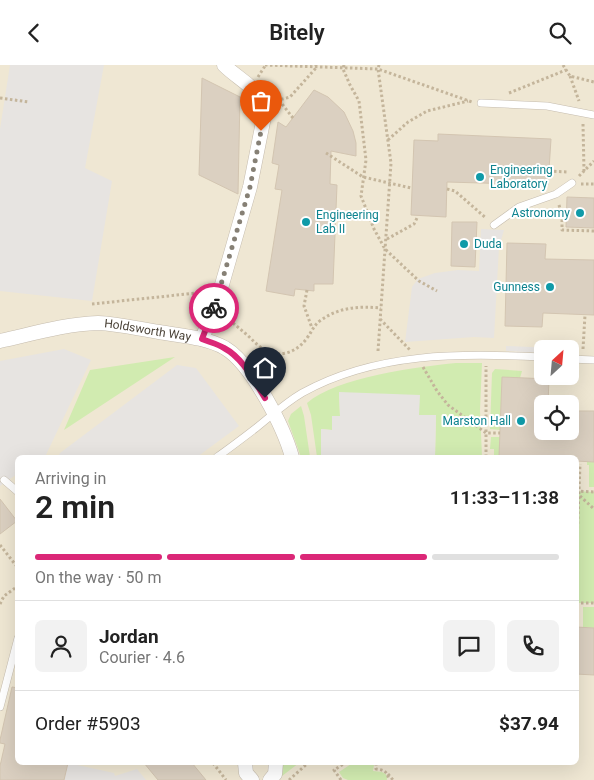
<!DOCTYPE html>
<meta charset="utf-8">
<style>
:root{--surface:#fff;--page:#f2f2f2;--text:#222;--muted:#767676;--line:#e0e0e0;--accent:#db2777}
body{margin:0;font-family:Roboto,sans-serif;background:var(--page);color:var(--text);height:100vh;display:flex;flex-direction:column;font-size:19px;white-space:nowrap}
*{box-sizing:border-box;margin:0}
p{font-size:16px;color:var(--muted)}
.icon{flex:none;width:28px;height:28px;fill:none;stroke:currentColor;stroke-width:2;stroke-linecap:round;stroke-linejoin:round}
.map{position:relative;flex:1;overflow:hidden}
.details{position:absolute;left:15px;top:390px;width:564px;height:310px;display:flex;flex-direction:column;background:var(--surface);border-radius:8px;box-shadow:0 5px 20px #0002}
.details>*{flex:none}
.needle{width:32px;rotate:26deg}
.tools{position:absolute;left:534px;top:275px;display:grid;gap:10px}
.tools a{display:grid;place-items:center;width:45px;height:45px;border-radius:8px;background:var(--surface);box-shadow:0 5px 20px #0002;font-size:25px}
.pin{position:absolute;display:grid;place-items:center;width:42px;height:42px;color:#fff;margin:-51px -21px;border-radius:50% 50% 50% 0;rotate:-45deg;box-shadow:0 0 5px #0007}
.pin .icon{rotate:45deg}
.courier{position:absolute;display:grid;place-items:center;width:50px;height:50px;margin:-25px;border:4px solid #db2777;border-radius:50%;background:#fff;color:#222;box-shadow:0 1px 6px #0007}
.overview em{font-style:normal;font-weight:600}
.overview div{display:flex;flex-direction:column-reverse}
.overview{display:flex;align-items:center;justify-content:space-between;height:85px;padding:0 20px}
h1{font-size:32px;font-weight:600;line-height:38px}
.bar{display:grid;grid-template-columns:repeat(4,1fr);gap:8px 5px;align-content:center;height:60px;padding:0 20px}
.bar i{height:6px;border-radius:4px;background:var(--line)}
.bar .current{background:var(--accent)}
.bar p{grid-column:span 4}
.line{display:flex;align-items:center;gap:12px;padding:0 20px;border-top:1px solid var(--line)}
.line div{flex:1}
.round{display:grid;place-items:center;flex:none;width:52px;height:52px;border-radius:8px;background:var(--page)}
header{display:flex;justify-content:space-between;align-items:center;height:65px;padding:0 20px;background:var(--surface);font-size:22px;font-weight:600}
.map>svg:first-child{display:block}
</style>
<header><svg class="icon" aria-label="back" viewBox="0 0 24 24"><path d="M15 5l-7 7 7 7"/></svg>Bitely<svg class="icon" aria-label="search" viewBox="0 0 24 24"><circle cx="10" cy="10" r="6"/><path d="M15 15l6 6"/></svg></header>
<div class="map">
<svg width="594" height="715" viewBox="0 0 594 715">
<rect width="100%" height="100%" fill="#f5f2e9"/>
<!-- education -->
<path fill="#efe7d3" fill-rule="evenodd" d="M0,0H594V715H0ZM542,284H570V311H542ZM542,339H570V366H542ZM18,392H576V698H18Z"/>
<!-- green -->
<path fill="#d1ebb0" d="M175,292L64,365L90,305Z
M456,298H482L480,345L482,392H435L436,350L419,351L339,328L340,351L332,365L321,364V392H317L311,350L307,338C337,312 417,302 456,298Z
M495,304L522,306L520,313L502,312L500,365L490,364L492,308Z
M301,341L304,351L310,392H301L288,356L291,349Z
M491,372H500L499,392H494V384H490Z
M587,396L594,397V422H589V400H587Z
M576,426L594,427V538H576Z
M583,542H594V563L583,562Z
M283,698H299L282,711Z
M361,698L374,700L373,706C380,707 388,706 387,715H348L343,713L339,707L351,699Z"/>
<!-- parking -->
<path fill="#e7e4e1" d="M10,0H104L85,103L112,116L92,236L0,226V64Z
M481,164L504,165L499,182L494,273L474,272L405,277L412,222L418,214L435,208L458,205L479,206Z
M506,281L578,284V290L570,289V284H542V288L506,286Z
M64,284L91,295L45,392H18L17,409L0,421V296Z
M177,300L196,303L239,361L197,392H58L60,388Z
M339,327L420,330L419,350H436L435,392H321V364L332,365V351H340Z
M68,698L114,708L115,711L137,704L146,715H64Z"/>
<!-- building -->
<path fill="#dbd0c1" stroke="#d3c5b1" d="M202,13L240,32L238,129L199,110Z
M314,25L328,32L344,47L353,66L356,78V91L331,86L330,119L337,120L333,219H314V226L295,224L294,231L266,226L282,125L275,124L279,100L272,98L278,57L286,62Z
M438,69L551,74L548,120L447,117L446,152L411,150L414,75L438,76Z
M567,132L594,133V163L566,162Z
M452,157H477L475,202L451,201Z
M507,178L546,179L545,194L594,195V250L543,248L542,262L505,261Z
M502,312L549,314L548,339H542V366H570V346H594V397L576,396V392H499Z
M0,434L17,456L0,469Z
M576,562L594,563V610L576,609Z
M12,622L18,623V698H68L64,715H0V701L5,679L0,678V675Z
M144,698H192L206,715H158Z"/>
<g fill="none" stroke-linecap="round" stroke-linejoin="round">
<!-- service casing -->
<g stroke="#c5bcae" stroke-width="8">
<path id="service" d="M481,38L547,41L594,50
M494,160L519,142L556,129L572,118
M570,294L594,295
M217,392C230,383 243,373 256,363C271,351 285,338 302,328C376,287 461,288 542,292
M4,415L18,427
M0,642L18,573"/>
</g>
<!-- minor casing -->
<g stroke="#c5bcae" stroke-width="15">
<g id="minor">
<path d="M202,274L219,230L250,122L265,47C261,23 240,16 224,0"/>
<path id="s1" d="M0,276C32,269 65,259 98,258C119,259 139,264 159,267C181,271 205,272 225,283C252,299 284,363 292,392"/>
<path d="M245,698L246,708L252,715"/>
<path d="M270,715L275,709L276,698"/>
</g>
</g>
<!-- path -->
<path stroke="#c4b59b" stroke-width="3" stroke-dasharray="2.5 2.5" stroke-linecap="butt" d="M265,0L378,4L379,0
M344,0L343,4L350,20L359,36L366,95L361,131L374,164L385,184L419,216L437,226
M563,0L570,11L594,17
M570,11L579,36
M258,12L265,1
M509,28L566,5
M0,33L29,37
M293,53L279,35L290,32L316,3V0
M583,59L584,106
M388,75L408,57L427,46L468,36
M326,88L363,112L411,123
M549,106L568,107
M579,111L594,96
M581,119H594
M447,124L455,126L486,153
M559,140L562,151V165L594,166
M387,174L414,159L418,151
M307,225L304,241L312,263
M92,239L206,227
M225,252C232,257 239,263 246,269C253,275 258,282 267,286C282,293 298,286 307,273C313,265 313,261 321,255C340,242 359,241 381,243
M380,254L410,285
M583,284L585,250
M378,286L391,98L378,4L472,37
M423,302L437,326L448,340L486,368H500
M486,392V301
M576,426L594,427
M580,431L594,444
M0,480L18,503
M576,504L580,399
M576,538H594
M0,539L4,531L18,521
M213,698L226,715
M376,698V704C384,705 387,706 389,715
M388,709L393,715
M289,715L308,698
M341,715L334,705L345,698"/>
<!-- service -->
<use href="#service" stroke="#fff" stroke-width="7"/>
<!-- minor -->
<use href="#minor" stroke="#fff" stroke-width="14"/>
</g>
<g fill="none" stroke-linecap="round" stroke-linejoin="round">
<!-- done -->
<path stroke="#868075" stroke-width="5" stroke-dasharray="0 9" d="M214,243L250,122L261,66"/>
<!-- route -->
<path stroke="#db2777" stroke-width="6" d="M214,243L202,274C209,277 218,279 224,283C243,293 254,316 265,333"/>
</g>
<!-- markers -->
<g fill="#0f9aa8" stroke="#fff" stroke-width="2">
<circle cx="480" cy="112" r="5"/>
<circle cx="580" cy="148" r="5"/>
<circle cx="306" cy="157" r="5"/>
<circle cx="464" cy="179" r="5"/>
<circle cx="550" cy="222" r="5"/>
<circle cx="521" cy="356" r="5"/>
</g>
<g text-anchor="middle" stroke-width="4" stroke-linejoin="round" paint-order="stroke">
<!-- culture labels -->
<g font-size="12" fill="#0d838f" stroke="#fff" text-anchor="start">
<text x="490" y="109">Engineering<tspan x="490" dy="14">Laboratory</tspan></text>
<text x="570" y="152" text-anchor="end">Astronomy</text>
<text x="316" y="154">Engineering<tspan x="316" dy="14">Lab II</tspan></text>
<text x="474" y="183">Duda</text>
<text x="540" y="226" text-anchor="end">Gunness</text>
<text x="511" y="360" text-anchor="end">Marston Hall</text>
</g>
<!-- street labels -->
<g font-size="12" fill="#4a4237" stroke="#fff">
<text dy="4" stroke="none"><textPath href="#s1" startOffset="150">Holdsworth Way</textPath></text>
</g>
</g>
</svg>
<div class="tools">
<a><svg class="needle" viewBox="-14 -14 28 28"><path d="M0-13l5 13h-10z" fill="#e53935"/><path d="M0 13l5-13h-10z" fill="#767676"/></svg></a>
<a><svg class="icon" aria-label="locate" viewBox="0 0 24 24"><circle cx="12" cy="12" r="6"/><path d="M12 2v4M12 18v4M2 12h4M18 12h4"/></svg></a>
</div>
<div class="pin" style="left:261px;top:66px;background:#ea580c"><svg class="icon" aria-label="bag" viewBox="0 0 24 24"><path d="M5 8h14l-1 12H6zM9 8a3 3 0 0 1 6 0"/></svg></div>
<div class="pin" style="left:265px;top:333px;background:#1f2937"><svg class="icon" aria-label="home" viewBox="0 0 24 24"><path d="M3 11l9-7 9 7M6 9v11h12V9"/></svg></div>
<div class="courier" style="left:214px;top:243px"><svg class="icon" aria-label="bike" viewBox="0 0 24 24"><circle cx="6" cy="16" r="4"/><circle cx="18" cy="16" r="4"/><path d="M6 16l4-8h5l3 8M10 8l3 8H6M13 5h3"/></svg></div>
<section class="details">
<div class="overview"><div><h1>2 min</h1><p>Arriving in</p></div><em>11:33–11:38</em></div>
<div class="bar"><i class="current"></i><i class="current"></i><i class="current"></i><i></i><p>On the way · 50 m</p></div>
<div class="line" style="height:90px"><a class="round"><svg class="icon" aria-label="person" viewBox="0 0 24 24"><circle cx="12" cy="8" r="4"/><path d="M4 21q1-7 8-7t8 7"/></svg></a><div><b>Jordan</b><p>Courier · 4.6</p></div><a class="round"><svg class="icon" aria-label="chat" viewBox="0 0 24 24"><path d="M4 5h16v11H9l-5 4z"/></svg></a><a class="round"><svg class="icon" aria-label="phone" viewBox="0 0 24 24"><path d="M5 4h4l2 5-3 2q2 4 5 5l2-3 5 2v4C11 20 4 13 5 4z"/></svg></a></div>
<div class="line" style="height:65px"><div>Order #5903</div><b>$37.94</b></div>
</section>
</div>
